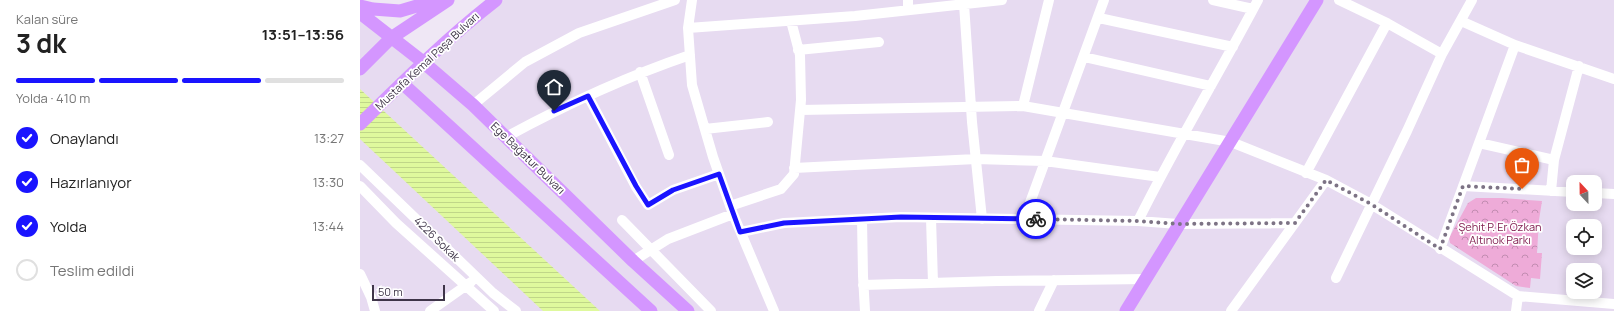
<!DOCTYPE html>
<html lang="tr">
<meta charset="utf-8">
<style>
:root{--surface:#fff;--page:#f6f6f6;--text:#222;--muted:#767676;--line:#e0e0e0;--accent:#1a14ff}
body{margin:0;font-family:Manrope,sans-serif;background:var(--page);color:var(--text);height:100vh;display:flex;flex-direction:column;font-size:15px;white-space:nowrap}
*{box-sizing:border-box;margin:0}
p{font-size:13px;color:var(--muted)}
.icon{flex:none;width:22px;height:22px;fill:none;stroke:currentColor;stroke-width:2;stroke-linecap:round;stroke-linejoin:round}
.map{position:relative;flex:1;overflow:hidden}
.details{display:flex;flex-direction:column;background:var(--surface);width:360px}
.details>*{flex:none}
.needle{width:26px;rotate:338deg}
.tools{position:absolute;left:1206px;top:175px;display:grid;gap:8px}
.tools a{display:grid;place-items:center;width:36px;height:36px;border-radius:8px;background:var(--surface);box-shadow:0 2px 10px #0003;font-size:20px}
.scale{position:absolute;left:12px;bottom:10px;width:73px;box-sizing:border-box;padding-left:4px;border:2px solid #3f3549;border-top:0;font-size:11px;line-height:14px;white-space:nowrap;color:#3f3549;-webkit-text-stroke:3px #fff;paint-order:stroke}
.pin{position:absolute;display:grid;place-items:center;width:34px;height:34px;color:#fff;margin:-41px -17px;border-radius:50% 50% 50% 0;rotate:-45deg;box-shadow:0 0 4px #0007}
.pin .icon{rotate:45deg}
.courier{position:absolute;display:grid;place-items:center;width:40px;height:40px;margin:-20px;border:3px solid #1a14ff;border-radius:50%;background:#fff;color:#222;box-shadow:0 1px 5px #0007}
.summary em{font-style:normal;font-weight:700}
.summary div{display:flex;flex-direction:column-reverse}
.summary{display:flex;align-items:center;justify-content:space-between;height:68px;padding:0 16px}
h1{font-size:26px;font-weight:700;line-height:30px}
.bar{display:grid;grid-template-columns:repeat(4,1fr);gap:6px 4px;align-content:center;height:48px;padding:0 16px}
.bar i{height:5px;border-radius:3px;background:var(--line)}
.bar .on{background:var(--accent)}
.bar p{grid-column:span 4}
ol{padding:0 16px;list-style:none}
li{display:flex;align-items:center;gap:12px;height:44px}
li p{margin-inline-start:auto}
li .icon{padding:4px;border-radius:50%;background:var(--accent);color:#fff;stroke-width:4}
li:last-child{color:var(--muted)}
li i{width:22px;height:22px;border:2px solid var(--line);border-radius:50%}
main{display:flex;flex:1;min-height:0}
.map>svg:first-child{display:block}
</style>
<main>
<section class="details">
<div class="summary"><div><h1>3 dk</h1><p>Kalan süre</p></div><em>13:51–13:56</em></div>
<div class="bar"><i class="on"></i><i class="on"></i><i class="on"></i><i></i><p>Yolda · 410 m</p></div>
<ol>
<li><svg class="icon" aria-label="check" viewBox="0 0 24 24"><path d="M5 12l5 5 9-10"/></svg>Onaylandı<p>13:27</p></li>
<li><svg class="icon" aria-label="check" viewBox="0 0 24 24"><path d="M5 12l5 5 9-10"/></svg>Hazırlanıyor<p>13:30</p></li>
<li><svg class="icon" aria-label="check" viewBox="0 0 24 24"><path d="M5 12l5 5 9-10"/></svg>Yolda<p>13:44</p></li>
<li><i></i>Teslim edildi</li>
</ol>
</section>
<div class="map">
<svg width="1254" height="311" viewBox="0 0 1254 311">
<defs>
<pattern id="park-crowns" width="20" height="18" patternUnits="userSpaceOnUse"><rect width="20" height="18" fill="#eeabd8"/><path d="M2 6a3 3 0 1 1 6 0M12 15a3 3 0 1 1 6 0" fill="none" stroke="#c28cb1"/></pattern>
<pattern id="water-rules" width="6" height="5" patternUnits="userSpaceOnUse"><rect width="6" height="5" fill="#dff99d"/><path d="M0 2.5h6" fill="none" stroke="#c0d689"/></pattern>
</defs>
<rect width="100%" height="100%" fill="#efe7f5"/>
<!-- residential -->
<path fill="#e7dbf1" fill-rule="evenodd" d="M144,0H1254V311H0V6L59,59ZM1213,182H1235V204H1213ZM1213,226H1235V248H1213ZM1213,270H1235V292H1213Z"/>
<!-- park -->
<path fill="url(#park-crowns)" d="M1116,198H1142L1182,201L1179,220L1177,253H1182L1180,279L1171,278L1170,288L1156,286L1090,243L1089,238L1108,203Z"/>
<!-- water -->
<path fill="url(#water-rules)" d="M0,89L240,311H183L0,139Z"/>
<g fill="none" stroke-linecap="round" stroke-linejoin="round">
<!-- minor -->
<path stroke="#fff" stroke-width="10" d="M332,0L328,28L332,85L353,157L373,214L414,311
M548,0V10
M853,0L893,9
M979,0L1027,23L1082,54
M604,4L612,122L622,219
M739,18L873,47
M1101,21L1155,45L1254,79
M328,28L495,16L642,0
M438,50L519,42
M724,57L851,86
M280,72L309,155
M228,96L276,187L288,205L313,190L359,174
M113,105L165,62L219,33L315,0
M663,106L689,0
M440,110L663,106L871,142L966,180L1011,204L1158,296L1254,304
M345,129L408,122
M146,137C205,105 265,77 330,55
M1119,143L1194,160L1219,66
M0,165L133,293L156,311
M434,168L616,159L685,161L800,177
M946,173L1027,23
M0,186L36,223L134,311
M1103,186L1213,192
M1191,191L1194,160
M1235,193L1254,194
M370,206L421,189L434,174L441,100L440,55L431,21
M571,218L573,283
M502,219L503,276L505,311
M664,219L744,0
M262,220L351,311
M778,221C815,146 859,74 898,0
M381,232L424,223L541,217L778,221L818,224L935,223
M1080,249L1155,45
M273,261L308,239L373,214
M0,274L11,297L15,311
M976,278L1047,131L1082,54L1112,0
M503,285L637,281L786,279
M70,311L111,282
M679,311L694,280
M871,311L966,180
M1156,311L1158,296"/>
<!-- major -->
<path stroke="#d496ff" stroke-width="13" d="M0,6L13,9L40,11L77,0
M0,13L63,62L113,105L273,261L328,311
M0,69L31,38L88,0
M42,83L291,311
M0,124C44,81 87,38 136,0
M766,311L957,0"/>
</g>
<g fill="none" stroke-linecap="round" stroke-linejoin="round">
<!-- done -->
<path stroke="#7d7385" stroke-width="4" stroke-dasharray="0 7.2" d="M676,219L778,221L818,224L935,223L966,180L1011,204L1080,249L1103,186L1162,189"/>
<!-- route -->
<path stroke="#1a14ff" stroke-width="5" d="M194,111L228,96L276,186L288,205L313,190L359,174L380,232L424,223L541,217L676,219"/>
</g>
<g text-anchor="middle" stroke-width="3.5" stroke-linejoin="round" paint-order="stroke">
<!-- street labels -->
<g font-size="11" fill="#3f3549" stroke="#fff">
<text transform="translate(67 61) rotate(-43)" y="4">Mustafa Kemal Paşa Bulvarı</text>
<text transform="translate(168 158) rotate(44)" y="4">Ege Bağatur Bulvarı</text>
<text transform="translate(77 239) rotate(44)" y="4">4226 Sokak</text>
</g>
<!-- park labels -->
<g font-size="11" fill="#832152" stroke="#fff">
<text x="1140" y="231">Şehit P. Er Özkan<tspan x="1140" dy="13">Altınok Parkı</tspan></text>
</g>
</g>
</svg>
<div class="tools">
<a><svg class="needle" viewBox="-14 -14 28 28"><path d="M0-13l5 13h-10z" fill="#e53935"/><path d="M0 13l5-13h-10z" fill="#767676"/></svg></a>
<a><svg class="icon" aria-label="locate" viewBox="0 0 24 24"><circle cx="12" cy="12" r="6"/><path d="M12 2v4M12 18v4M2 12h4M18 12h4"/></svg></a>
<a><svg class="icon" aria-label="layers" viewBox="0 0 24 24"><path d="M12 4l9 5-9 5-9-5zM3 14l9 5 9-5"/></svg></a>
</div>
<div class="scale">50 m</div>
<div class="pin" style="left:1162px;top:189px;background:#ea580c"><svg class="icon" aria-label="bag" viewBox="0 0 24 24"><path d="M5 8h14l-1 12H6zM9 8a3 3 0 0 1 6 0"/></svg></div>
<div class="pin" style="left:194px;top:111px;background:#1f2937"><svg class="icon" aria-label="home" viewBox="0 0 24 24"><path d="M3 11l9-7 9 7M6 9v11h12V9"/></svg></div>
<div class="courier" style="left:676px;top:219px"><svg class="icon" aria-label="bike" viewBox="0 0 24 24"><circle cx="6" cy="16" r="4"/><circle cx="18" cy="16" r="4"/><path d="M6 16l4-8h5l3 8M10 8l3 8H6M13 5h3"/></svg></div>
</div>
</main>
